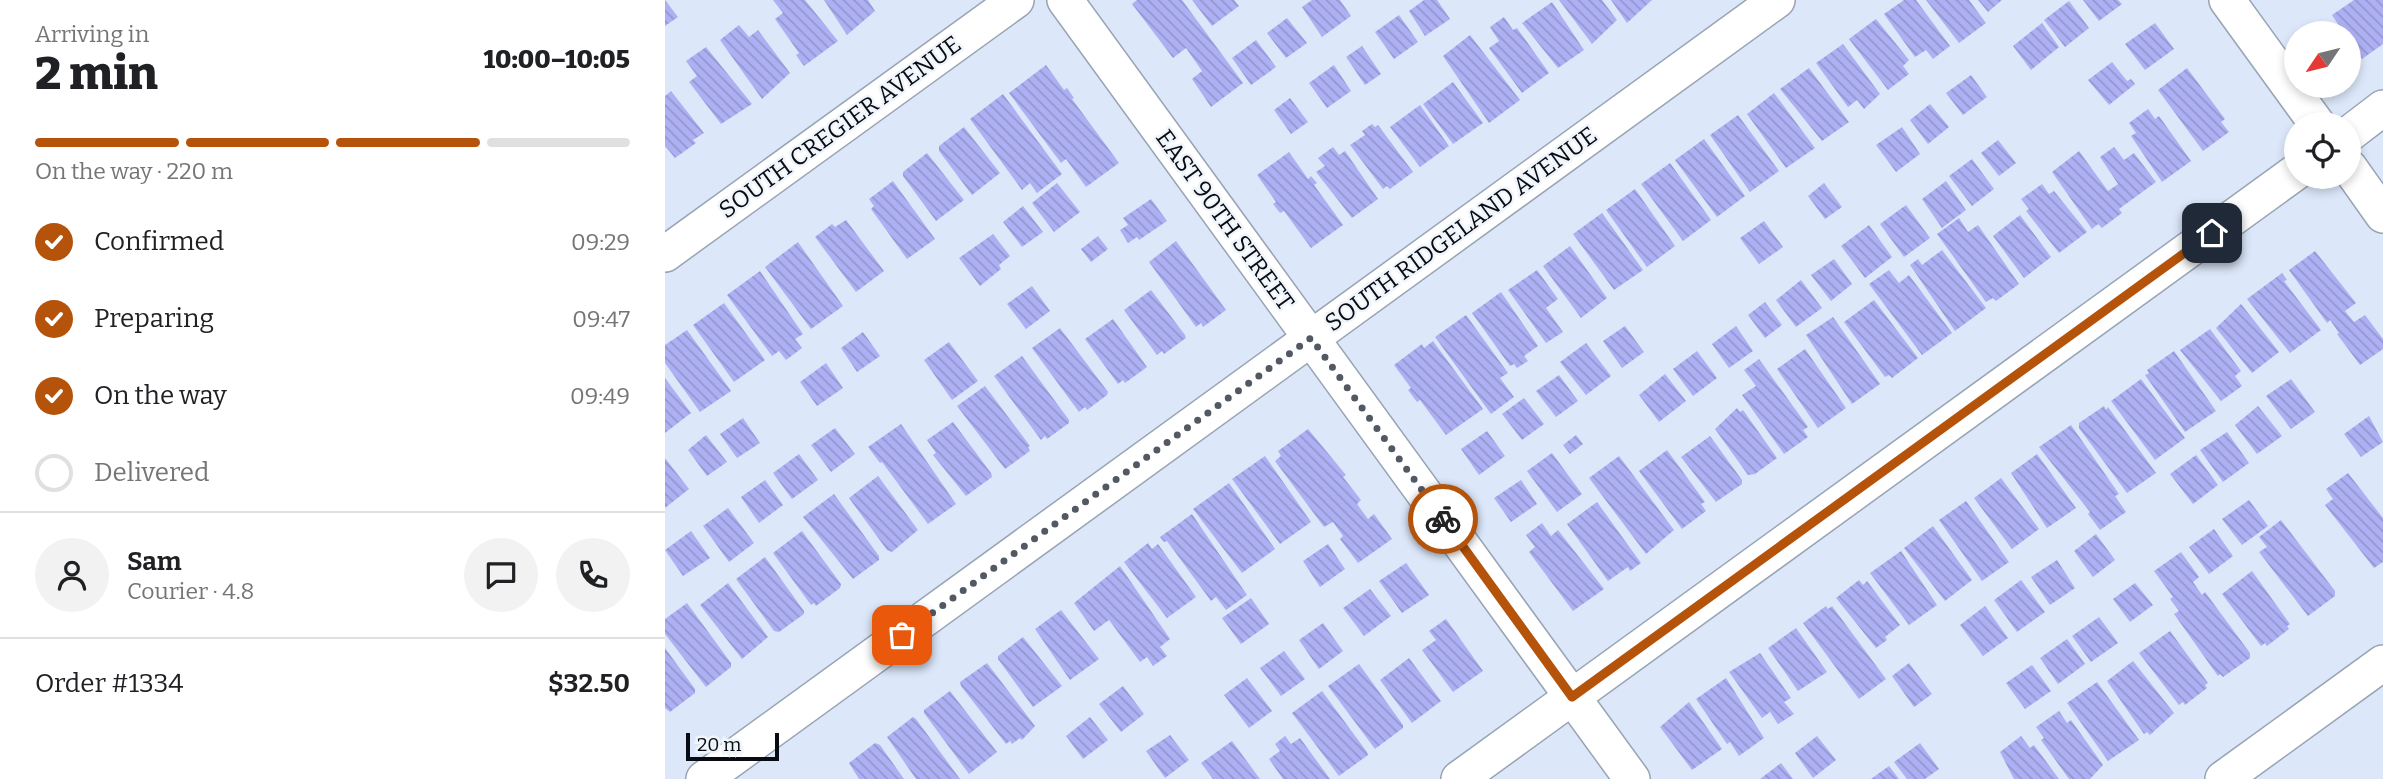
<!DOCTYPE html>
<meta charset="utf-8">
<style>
:root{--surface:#fff;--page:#f2f2f2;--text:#202124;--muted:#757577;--line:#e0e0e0;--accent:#b45309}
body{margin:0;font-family:Bitter,serif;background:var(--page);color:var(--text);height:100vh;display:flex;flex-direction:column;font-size:26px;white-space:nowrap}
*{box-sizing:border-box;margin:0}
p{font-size:23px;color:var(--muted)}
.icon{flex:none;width:38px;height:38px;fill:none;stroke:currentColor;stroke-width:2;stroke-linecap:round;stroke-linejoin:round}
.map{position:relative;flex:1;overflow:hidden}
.side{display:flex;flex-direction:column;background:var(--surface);width:665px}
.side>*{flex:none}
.needle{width:46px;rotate:235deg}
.controls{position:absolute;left:1619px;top:21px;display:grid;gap:14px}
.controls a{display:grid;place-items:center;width:77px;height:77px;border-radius:50%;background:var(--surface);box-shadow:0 4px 10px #0003;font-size:35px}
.scale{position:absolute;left:21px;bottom:18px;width:93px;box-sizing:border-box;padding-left:7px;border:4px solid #080c12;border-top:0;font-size:19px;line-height:24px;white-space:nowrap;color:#080c12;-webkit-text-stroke:5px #f0f5fc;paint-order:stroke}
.pin{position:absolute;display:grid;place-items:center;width:60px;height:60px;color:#fff;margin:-30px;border-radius:14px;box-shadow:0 4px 10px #0006}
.courier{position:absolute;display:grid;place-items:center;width:70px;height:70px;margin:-35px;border:5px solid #b45309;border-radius:50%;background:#fff;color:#222;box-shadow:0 2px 9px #0007}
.summary em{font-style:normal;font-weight:800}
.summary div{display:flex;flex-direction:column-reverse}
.summary{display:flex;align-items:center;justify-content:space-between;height:119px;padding:0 35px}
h1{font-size:46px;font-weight:800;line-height:52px}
.bar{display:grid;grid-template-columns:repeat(4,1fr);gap:10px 7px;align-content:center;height:84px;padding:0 35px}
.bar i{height:9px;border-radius:5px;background:var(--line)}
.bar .current{background:var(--accent)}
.bar p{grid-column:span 4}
.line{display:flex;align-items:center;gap:18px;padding:0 35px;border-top:2px solid var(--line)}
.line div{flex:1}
.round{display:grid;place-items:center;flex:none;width:74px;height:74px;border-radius:37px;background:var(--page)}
ol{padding:0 35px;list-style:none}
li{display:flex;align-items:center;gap:21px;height:77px}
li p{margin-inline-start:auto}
li .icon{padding:7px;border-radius:50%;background:var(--accent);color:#fff;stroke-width:4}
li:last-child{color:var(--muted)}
li i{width:38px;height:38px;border:4px solid var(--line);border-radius:50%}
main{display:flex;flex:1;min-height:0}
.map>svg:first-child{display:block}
</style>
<main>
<section class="side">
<div class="summary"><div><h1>2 min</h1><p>Arriving in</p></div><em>10:00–10:05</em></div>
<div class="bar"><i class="current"></i><i class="current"></i><i class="current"></i><i></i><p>On the way · 220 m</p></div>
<ol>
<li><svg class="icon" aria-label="check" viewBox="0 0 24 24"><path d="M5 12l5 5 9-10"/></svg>Confirmed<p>09:29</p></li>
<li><svg class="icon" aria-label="check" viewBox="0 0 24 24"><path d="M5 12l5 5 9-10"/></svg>Preparing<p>09:47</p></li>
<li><svg class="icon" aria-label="check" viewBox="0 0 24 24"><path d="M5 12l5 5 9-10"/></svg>On the way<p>09:49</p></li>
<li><i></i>Delivered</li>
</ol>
<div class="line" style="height:126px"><a class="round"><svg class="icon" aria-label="person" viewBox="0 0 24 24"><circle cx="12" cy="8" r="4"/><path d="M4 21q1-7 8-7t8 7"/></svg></a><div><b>Sam</b><p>Courier · 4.8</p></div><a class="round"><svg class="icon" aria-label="chat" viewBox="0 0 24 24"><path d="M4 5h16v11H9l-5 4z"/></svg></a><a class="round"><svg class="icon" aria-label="phone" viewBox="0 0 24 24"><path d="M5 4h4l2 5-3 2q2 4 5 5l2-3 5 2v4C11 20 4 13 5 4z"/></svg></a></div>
<div class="line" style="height:91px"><div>Order #1334</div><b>$32.50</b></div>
</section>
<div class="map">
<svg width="1718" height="779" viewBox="0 0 1718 779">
<defs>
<pattern id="building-back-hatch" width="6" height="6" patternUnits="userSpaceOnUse" patternTransform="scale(1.75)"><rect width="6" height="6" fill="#aeb0f4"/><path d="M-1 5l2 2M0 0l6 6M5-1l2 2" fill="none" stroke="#9496d0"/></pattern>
</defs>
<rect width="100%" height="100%" fill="#dce8fa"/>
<!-- building -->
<path fill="url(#building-back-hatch)" d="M0,0L13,17L0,26Z
M108,0H140L173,41L139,66L131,55L134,53L110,19L118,13Z
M159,0H203L210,11L182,35Z
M472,0H517L578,83L546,107L527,79L537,71L521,48L508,58L467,4Z
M527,0H569L574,6L547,26Z
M647,0H675L686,16L657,37L637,7Z
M759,0H772L785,19L760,36L744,11Z
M894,0H937L952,20L927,44Z
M946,0H987L962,23Z
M1239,0H1251L1285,46L1268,59L1261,50L1250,57L1219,14Z
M1261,0H1304L1321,23L1294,43Z
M1313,0H1337L1323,12Z
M1418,0H1453L1457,4L1434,21Z
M1689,0H1718V44L1697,59L1684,39V33H1679L1667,15Z
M1404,1L1424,28L1400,47L1379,20Z
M887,2L919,50L893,68L857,23Z
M734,15L753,42L729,59L710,32Z
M839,17L848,30L852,28L884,73L857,93L824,48L834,41L825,27Z
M622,18L642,43L621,58L602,33Z
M1211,19L1244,60L1238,66L1244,74L1223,90L1184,39Z
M1377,23L1394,47L1366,70L1348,46Z
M1490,23L1509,49L1480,70L1460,44Z
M74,25L84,37L93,30L125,73L97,99L55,40Z
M805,35L855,100L824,123L778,56Z
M591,40L611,67L586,85L567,58Z
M1178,44L1215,94L1199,109L1192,100L1183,107L1151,63Z
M697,46L716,74L700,85L681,57Z
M41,47L87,104L56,124L24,82L32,76L21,61Z
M1447,62L1462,81L1466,79L1470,84L1444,105L1423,80Z
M381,65L399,90L402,88L409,98L407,99L454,163L421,187L401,159L396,163L344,93Z
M669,65L686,91L662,108L644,83Z
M1144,68L1184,122L1157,141L1115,89Z
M1522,68L1560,119L1556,122L1564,132L1538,151L1493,90Z
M1306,75L1322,97L1298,115L1281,93Z
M788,82L818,123L788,144L758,104Z
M6,91L39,133L28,140L31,143L10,158L0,146V96Z
M1109,93L1150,148L1121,168L1082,114Z
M338,94L397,174L372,193L365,183L357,190L305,119Z
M625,98L643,122L626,134L609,110Z
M1265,104L1284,127L1263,144L1245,120Z
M755,105L784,146L755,167L725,127Z
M1483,109L1490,119L1494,116L1526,161L1497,182L1466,136L1471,133L1464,123Z
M1073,115L1114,171L1085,192L1045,135Z
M707,124L710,127L713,125L748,172L725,189L722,186L718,189L685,145L700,135L697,131Z
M299,127L335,173L307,195L274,151V146Z
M1237,127L1255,154L1231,172L1211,145Z
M1039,139L1080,196L1052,217L1010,160Z
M1333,140L1351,163L1334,176L1316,153Z
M668,147L674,155L680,151L713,199L687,218L651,172L660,166L653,158Z
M1449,147L1459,160L1469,153L1491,182L1454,209L1457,213L1437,228L1433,224L1427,229L1387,172L1414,151L1443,191L1453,184L1435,157Z
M624,152L643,179L646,176L652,183L649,185L678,225L646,248L619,211L615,213L608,204L611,202L592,175Z
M262,153L299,200L271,221L238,176V172Z
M1307,159L1329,189L1307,206L1284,176Z
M1005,163L1046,220L1018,241L976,184Z
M228,181L270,239L242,259L206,209L209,206L204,199Z
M1281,181L1301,210L1277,228L1257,199Z
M392,183L415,212L389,232L367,203Z
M1159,183L1177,207L1160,219L1143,196Z
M1377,184L1384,194L1389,191L1422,232L1394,253L1361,211L1364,209L1356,199Z
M970,189L1010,246L982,267L941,210Z
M486,199L502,221L474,240L472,237L463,243L455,230L463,225L458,218Z
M1241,205L1265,238L1239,257L1215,224Z
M358,206L378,232L357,247L338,222Z
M937,213L978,270L949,290L908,234Z
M1355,215L1386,257L1359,278L1328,236Z
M1294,218L1303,232L1313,225L1354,284L1331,301L1328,298L1321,302L1272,234Z
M181,220L219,271L191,292L150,237L167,224L170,227Z
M1099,221L1118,247L1094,264L1075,238Z
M1204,225L1227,257L1200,278L1176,246Z
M328,234L345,256L334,265L336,269L315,286L294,258Z
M433,236L443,249L426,262L416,249Z
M511,241L561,310L538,327L536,323L531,327L484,262Z
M133,242L178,306L146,329L100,267Z
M905,246L942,298L916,318L878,266Z
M1277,250L1321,308L1290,331L1245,265L1253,259L1257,265Z
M1650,251L1691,303L1680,311L1689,322L1700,315L1718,339V349L1695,365L1672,334L1674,333L1665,320L1662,323L1624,270Z
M1169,259L1187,284L1166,301L1146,275Z
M872,270L893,299L881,308L898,332L881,343L843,290Z
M1224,270L1234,283L1244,275L1287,333L1257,355L1204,284Z
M95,271L138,334L130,339L137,348L121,360L114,351L107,356L62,295Z
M1617,273L1622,280L1619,281L1656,330L1625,353L1582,299Z
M1136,280L1157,308L1131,327L1111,300Z
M367,286L385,311L361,329L342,304Z
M486,290L520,335L521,338L499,354L497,351L492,355L459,310Z
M836,292L873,346L859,356L863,361L852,368L849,364L845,366L807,313Z
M1209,300L1253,358L1227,378L1224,375L1220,377L1179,322Z
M1100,302L1117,325L1100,338L1083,315Z
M59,303L100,360L69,382L28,325Z
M1576,304L1614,352L1587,373L1551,328Z
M801,315L843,373L835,378L849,397L826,414L770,337Z
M1168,317L1215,384L1187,404L1141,335Z
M448,319L482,367L460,383L458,380L453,384L420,339Z
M960,326L979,352L957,368L938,341Z
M1071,326L1088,351L1064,368L1047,344Z
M395,328L443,392L442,395L422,410L420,407L414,412L367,348Z
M1545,329L1576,371L1570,376L1577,386L1556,401L1515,350Z
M22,330L66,391L35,412L0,363V345Z
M198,332L215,356L192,372L176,348Z
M768,341L818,409L781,435L755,400L752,402L743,390L746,388L729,365L757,344L759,348Z
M284,342L313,381L287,400L259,360Z
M921,343L946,376L921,395L895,362Z
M1140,349L1181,408L1153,428L1112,369Z
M1032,351L1052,378L1028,396L1008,369Z
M1509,351L1551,411L1520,432L1480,375L1484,373L1482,370Z
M357,356L404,420V423L382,439L380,436L376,440L329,376Z
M1094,359L1143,427L1138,430L1143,437L1119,454L1077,395L1091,386L1079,370Z
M161,363L178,388L152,406L135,382Z
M1000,374L1021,401L994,422L974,395Z
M894,375L913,401L891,417L871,391Z
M0,378L26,413L0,433Z
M1476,379L1520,438L1490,460L1446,401Z
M1626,379L1650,412L1626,429L1601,396Z
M320,386L365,446L363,447L365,451L340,469L292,406Z
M859,398L879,424L857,440L837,414Z
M1439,406L1441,410L1443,407L1491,473L1462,493L1414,428V423Z
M1593,406L1617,436L1592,454L1570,425Z
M1072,408L1075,412L1078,410L1112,458L1090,474L1083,475L1050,429Z
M1704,416L1718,442L1696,457L1679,434Z
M78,418L95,443L72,458L55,434Z
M288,422L326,473L327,477L301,496L268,455L271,453L262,440Z
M236,424L291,504L263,524L217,462L215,463L203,447Z
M1406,425L1454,494L1450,496L1461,512L1435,530L1423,514L1425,512L1374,447Z
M170,428L190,454L166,472L146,445Z
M643,429L681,475L678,477L696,500L692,504L703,519L709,514L727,539L693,563L675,539L678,536L668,522L659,527L610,461L616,456L613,451Z
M822,431L840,456L814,475L796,449Z
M1562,432L1584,463L1558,482L1535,450Z
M41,435L62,462L42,476L23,450Z
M911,435L918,444L905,454L898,445Z
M1045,436L1077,480V484L1051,502L1016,457Z
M1002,450L1040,502L1036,504L1041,511L1017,529L974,471Z
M887,453L917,494L892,512L862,471Z
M134,454L153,480L127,499L108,473Z
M1372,454L1411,508L1382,528L1346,473Z
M1531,455L1553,485L1528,504L1505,474Z
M600,456L646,522L615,544L567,479Z
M954,456L1009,530L981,554L924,478Z
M0,458L24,489L0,508Z
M1683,473L1718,518V562L1709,568L1660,505L1668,499L1661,489Z
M213,476L253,530L227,552L222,550L184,498Z
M1336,478L1374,529L1347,549L1309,498Z
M100,480L118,505L94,523L76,497Z
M856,480L872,504L846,522L829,498Z
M564,483L610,549L577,573L528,509Z
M169,494L214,556V560L188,579L138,517Z
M1584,500L1603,526L1577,545L1557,519Z
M1301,501L1344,562L1317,581L1274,520Z
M932,502L976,563L965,571L963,567L943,581L902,524Z
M63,508L89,543L64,562L38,526Z
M527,514L582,595L561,610L551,597L546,601L502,541L499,542L495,537Z
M1616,520L1670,591V596L1643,616L1594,552L1602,547L1594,537Z
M877,523L886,536L893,530L939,589L908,611L864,552L870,547L861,535Z
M1268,526L1307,580L1280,601L1239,548Z
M1549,529L1568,556L1544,574L1524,547Z
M26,531L45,558L18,576L0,550Z
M137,531L176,584L175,588L151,606L149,603L146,605L108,553Z
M1431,534L1450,560L1428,577L1409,551Z
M483,543L487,549L493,544L531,597L502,618L459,562Z
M663,544L680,569L655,587L638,561Z
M1236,551L1272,605L1244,625L1205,573Z
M1516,552L1534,577L1528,582L1537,595L1540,592L1585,653V658L1558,677L1555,674L1553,676L1509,614L1514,611L1505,599L1508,597L1489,571Z
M100,557L139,611V614L114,632L109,631L71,579Z
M1392,560L1410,588L1385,605L1366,577Z
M741,563L764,595L737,613L714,581Z
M455,566L505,639L495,647L502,656L488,666L482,657L475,662L444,620L429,631L409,603Z
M1587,571L1625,624L1622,626L1624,629L1602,646L1600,643L1596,646L1557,594Z
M1194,580L1198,585L1202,581L1235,625L1220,637L1222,640L1211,648L1171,598Z
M1356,580L1380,612L1352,632L1329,600Z
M63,583L103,637L77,659L35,605Z
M1470,583L1488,605L1465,622L1448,599Z
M705,589L726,616L699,636L678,608Z
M586,598L604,624L576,644L557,618Z
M22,603L66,663V667L41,687L0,634V619Z
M1161,606L1163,609L1167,606L1221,679L1194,699L1138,623Z
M1320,606L1343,638L1318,656L1295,625Z
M396,610L434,659L405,680L370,629Z
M1434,617L1453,643L1426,662L1407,636Z
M781,619L818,671L788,692L757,650L771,640L764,631Z
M658,623L678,651L654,669L634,640Z
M1131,628L1162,672L1133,691L1103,648Z
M1505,631L1543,683L1540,685L1542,688L1520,705L1518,702L1514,705L1474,653Z
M358,637L397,686L368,707L333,659V656Z
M1402,639L1420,664L1393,684L1375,658Z
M0,648L30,689V693L5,712L0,708Z
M619,651L640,679L616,696L595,668Z
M1095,653L1126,698L1119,702L1129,714L1113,724L1105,712L1097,718L1064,672Z
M744,658L776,701L747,723L715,680Z
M1468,661L1509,713L1485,735L1482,732L1479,734L1442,681Z
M322,663L370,726L357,740L355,738L347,744L345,741L341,744L296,686L295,682Z
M1244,663L1267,694L1249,707L1227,676Z
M694,664L738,725V728L710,749L663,686Z
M1367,665L1386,691L1360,709L1341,683Z
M582,678L607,711L584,728L559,695Z
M1061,678L1099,738L1074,756L1065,742L1062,744L1031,699Z
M1432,682L1474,740L1443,761L1402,703Z
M458,686L479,714L456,732L434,704Z
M285,691L332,752L304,774L259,713V710Z
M657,691L702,752L703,755L674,776L627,713Z
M1024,702L1057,749L1027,770L995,727Z
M1394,711L1402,723L1406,720L1438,765L1425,779H1404L1376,740L1379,738L1371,727Z
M248,717L251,719L295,779H251L222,737Z
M425,717L443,740L418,759L401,736Z
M505,735L524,760L500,778L481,751Z
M620,736L626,744L635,738L665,779H618L604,759L615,751L610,744Z
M1152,736L1171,760L1148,778L1130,753Z
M1356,736L1365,748L1369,745L1394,779H1349L1335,752Z
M567,741L595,779H548L536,763Z
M210,743L215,745L239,779H194L184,763Z
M1255,743L1274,769L1260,779H1242L1229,762Z
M1116,763L1128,779H1095Z
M1224,766L1234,779H1206Z"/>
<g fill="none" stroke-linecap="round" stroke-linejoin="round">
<!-- minor casing -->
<g stroke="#98a4b4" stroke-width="38">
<path id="minor" d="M400,0L967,779
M1562,0L1652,124
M1684,134L1718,108
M1684,167L1718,215
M0,254L351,0
M39,779L1112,0
M794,779L1631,172
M1558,779L1718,663"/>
</g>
<!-- minor -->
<use href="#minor" stroke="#fff" stroke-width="35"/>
</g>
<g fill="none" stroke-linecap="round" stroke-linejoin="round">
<!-- done -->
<path stroke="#525963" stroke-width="7" stroke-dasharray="0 12.6" d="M237,635L646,338L778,519"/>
<!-- route -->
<path stroke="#b45309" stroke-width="9" d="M778,519L907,697L1547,233"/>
</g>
<g text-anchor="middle" stroke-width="5" stroke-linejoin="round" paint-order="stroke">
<!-- street labels -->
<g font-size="24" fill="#080c12" stroke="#f0f5fc">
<text transform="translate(175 127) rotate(-36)" y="8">SOUTH CREGIER AVENUE</text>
<text transform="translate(560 220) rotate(54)" y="8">EAST 90TH STREET</text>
<text transform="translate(796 229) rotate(-36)" y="8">SOUTH RIDGELAND AVENUE</text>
</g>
</g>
</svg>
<div class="controls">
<a><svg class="needle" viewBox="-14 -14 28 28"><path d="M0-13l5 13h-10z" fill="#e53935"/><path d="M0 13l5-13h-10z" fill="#757577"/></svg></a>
<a><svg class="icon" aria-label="locate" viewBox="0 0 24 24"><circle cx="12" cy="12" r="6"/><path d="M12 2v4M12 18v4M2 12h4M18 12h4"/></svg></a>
</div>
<div class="scale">20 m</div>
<div class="pin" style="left:237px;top:635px;background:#ea580c"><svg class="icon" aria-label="bag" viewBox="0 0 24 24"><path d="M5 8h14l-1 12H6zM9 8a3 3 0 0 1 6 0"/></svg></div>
<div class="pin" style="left:1547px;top:233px;background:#1f2937"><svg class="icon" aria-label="home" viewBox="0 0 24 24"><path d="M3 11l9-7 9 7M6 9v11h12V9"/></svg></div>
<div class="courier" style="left:778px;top:519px"><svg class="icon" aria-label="bike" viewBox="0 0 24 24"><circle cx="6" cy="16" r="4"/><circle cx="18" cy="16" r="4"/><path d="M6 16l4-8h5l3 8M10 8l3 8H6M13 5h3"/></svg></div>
</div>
</main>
